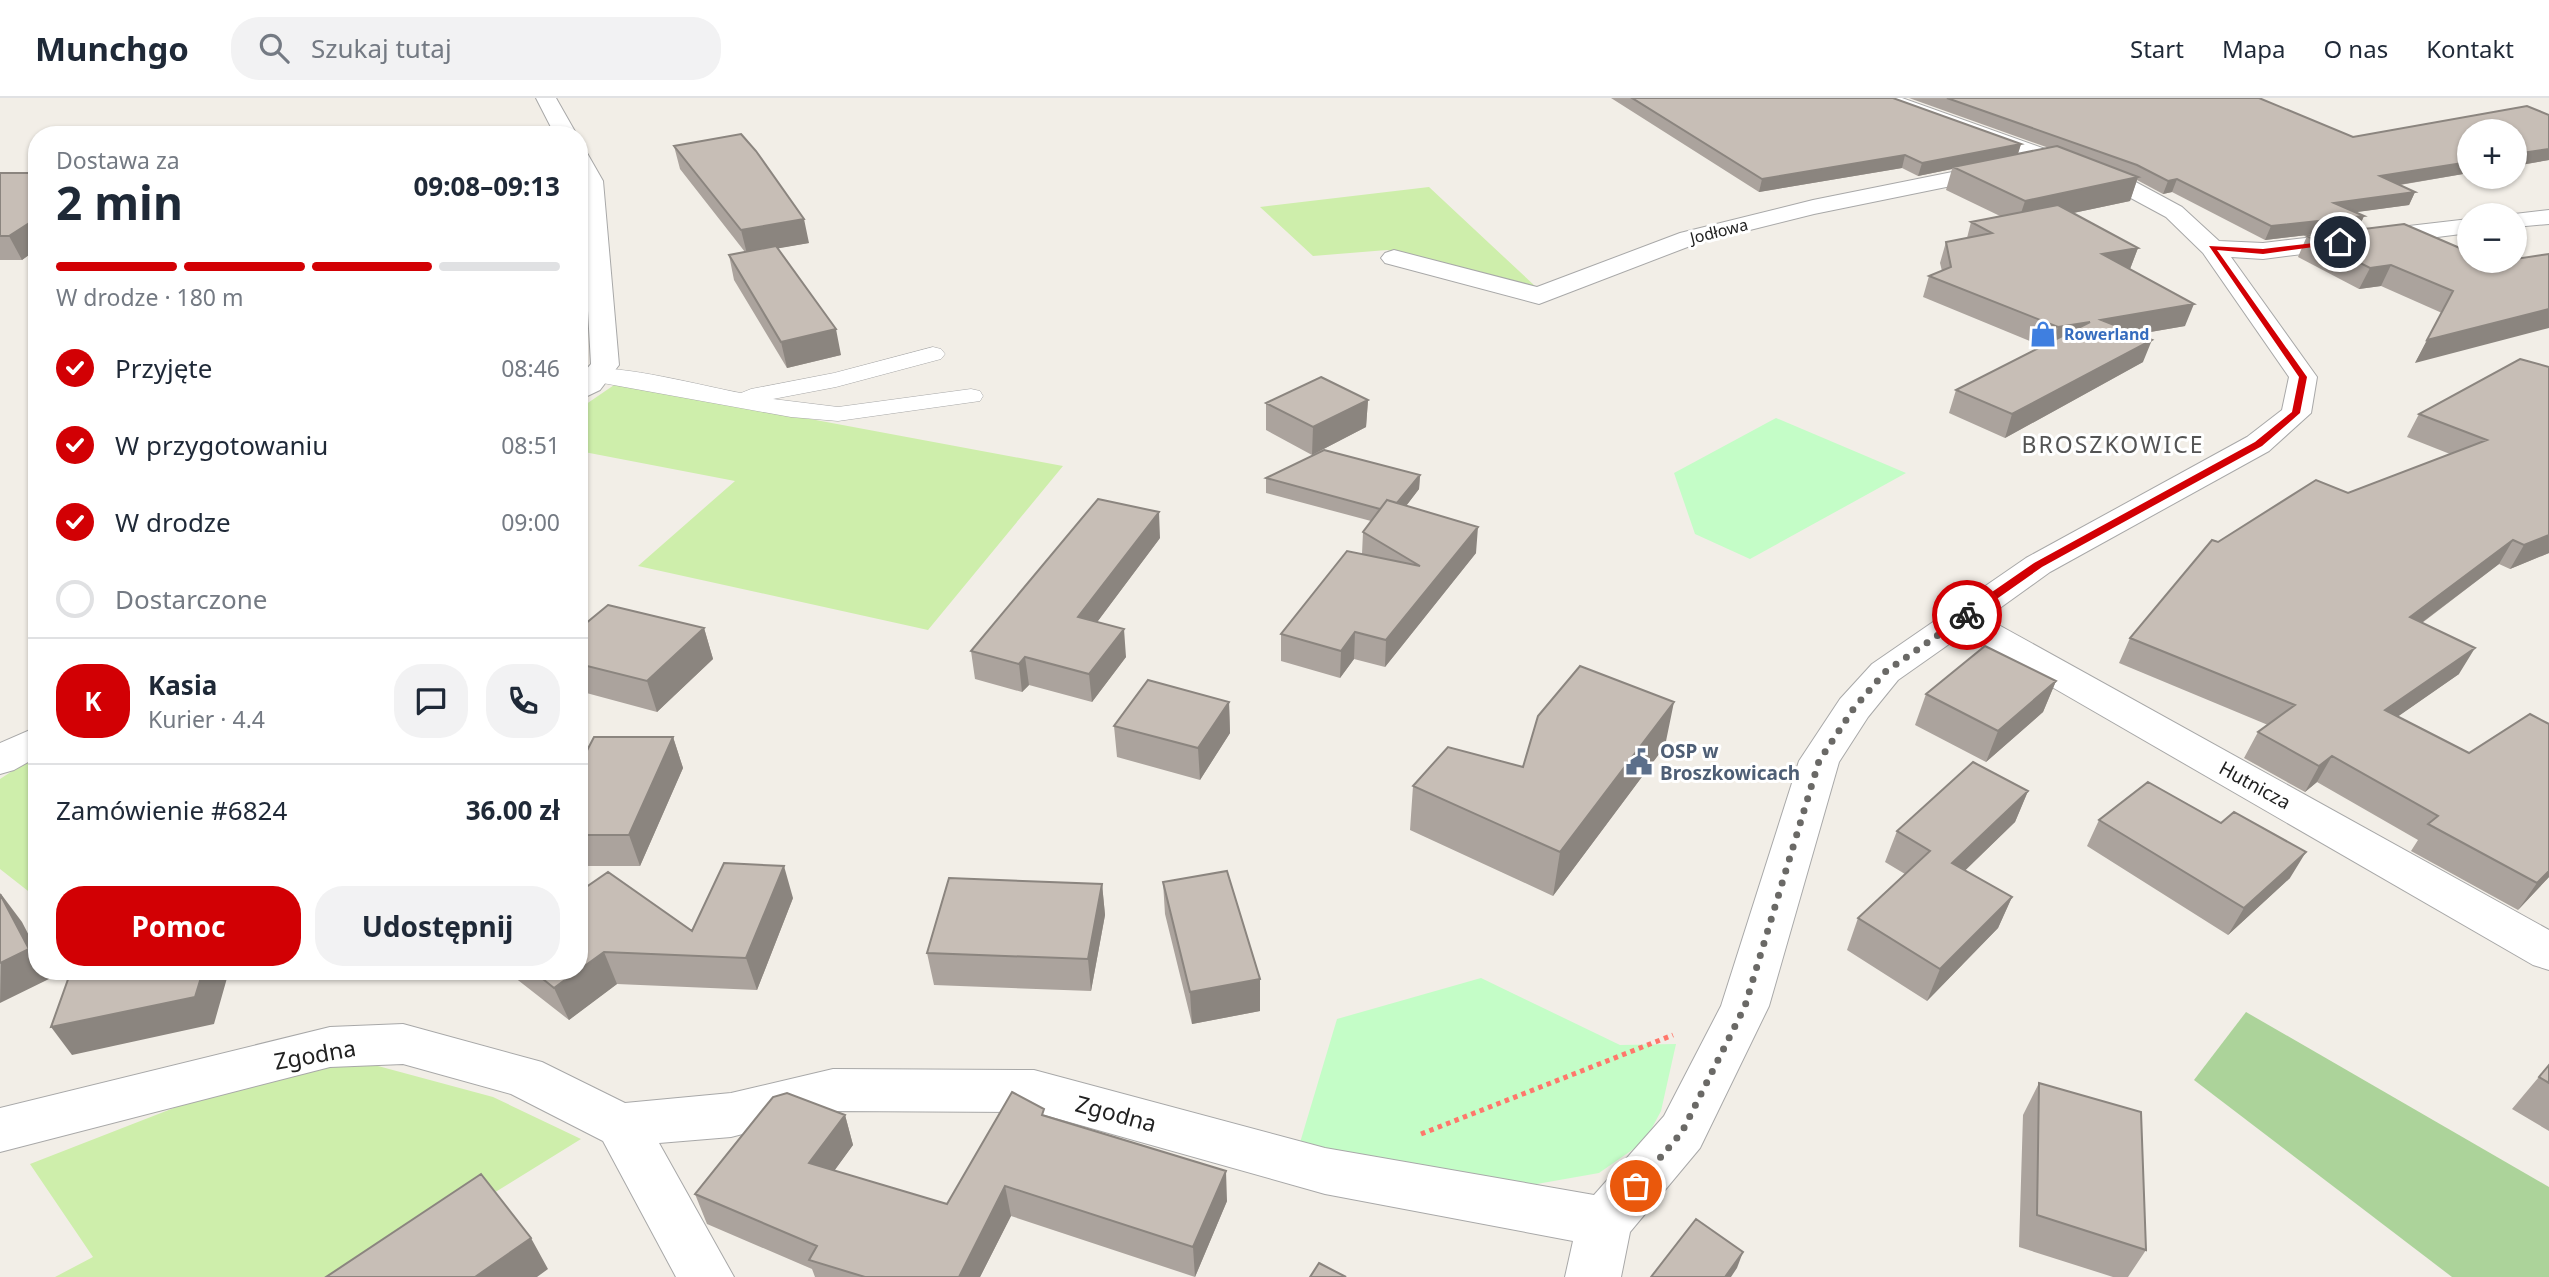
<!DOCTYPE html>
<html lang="pl">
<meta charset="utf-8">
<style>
:root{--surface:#fff;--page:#f2f2f3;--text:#1f2937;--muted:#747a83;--line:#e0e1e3;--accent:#d20004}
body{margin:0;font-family:"Noto Sans",sans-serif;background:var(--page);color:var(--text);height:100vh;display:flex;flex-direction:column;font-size:26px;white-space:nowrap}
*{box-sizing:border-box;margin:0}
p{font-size:23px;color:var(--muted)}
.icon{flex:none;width:38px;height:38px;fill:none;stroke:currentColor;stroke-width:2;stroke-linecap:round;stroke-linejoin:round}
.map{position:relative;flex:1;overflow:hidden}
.details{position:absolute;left:28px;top:28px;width:560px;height:854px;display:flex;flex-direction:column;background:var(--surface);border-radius:28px;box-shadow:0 2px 5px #0004}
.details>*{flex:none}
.tools{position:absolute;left:2457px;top:21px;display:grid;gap:14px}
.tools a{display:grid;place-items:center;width:70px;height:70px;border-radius:50%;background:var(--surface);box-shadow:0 2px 5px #0004;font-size:35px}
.pin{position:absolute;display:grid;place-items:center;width:60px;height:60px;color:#fff;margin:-30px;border:4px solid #fff;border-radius:50%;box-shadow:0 2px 7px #0007}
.courier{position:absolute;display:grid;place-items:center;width:70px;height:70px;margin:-35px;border:5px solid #d20004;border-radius:50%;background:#fff;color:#222;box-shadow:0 2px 9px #0007}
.summary em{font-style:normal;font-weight:700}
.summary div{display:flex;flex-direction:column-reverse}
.summary{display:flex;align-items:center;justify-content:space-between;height:119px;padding:0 28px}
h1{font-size:46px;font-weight:700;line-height:52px}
.bar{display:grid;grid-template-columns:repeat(4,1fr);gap:10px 7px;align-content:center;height:84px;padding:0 28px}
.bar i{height:9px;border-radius:5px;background:var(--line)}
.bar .on{background:var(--accent)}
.bar p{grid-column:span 4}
.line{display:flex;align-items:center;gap:18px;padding:0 28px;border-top:2px solid var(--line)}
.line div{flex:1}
.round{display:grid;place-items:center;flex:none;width:74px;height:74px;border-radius:28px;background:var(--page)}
ol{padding:0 28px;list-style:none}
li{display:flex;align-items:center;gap:21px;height:77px}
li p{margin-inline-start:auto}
li .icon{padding:7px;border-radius:50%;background:var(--accent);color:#fff;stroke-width:4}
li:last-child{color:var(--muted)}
li i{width:38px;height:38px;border:4px solid var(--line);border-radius:50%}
.cta{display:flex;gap:14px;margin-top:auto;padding:14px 28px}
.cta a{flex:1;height:80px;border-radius:28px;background:var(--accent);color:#fff;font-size:28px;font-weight:700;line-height:80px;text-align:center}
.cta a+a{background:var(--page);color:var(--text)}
header{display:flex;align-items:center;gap:42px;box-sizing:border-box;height:98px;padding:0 35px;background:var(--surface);border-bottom:2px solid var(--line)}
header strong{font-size:33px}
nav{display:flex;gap:38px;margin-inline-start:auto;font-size:24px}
.search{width:490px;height:63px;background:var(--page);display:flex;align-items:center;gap:18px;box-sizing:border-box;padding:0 24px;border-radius:28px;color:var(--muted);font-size:26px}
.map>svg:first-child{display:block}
</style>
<header>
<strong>Munchgo</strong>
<div class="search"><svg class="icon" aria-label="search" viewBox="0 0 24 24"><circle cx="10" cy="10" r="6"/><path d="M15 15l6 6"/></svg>Szukaj tutaj</div>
<nav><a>Start</a><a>Mapa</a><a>O nas</a><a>Kontakt</a></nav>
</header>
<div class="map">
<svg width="2549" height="1179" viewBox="0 0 2549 1179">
<rect width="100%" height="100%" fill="#f2eee7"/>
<!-- grass -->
<path fill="#ceeeab" d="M1429,89L1535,188L1387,152L1313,158L1260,109Z
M617,285L1063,368L928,532L638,468L735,383L579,353V311Z
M37,657V800L0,771V681Z
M352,961L493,999L581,1041L358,1179H55L93,1159L30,1066L220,992Z"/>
<!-- forest -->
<path fill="#acd39a" d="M2246,914L2549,1089V1179H2452L2194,982Z"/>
<!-- park -->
<path fill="#c4fdc7" d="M1776,320L1906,375L1750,461L1695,436L1674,375Z
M1481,880L1620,947L1676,946L1661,1013L1645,1043L1599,1075L1519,1089L1299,1048L1337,921Z"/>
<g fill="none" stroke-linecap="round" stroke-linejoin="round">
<!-- lane casing -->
<g stroke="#a8a8a8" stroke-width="1">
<path id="lane" d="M933,249L941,251L945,256L941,261L836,289L773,301L838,309L971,291L980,293L983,298L980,303L838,323L791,319L597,284L589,282L585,277L589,272C617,265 707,289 741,295L751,291L834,275Z"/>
</g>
<!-- street casing -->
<g stroke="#a8a8a8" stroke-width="2">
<path id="street" d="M536,0H556L577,37H555Z
M1873,0H1902L2132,82L2182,109L2219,143L2263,145L2469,121V135L2263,161L2231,159L2317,279L2311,315L2269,353L2050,474L1986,520L2549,832V872L2533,867L1962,537L1898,582L1868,619L1839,664L1769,908L1700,1050L1630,1134L1621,1179H1565L1573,1143L1325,1096L1034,1014L833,1013L731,1039L659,1045L734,1179H676L603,1043L511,996L403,966L330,969L0,1054V1010L330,929L403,926L542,964L625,1005L731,995L833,971L1034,972L1325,1050L1594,1097L1664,1018L1721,908L1799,663L1840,601L1872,566L2026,460L2247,339L2282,312L2289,279L2203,155L2166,119L2116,92L1876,4Z
M579,53L587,55L603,83L619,267L600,292L579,302V280L591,266Z
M2002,64L2010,66L2013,71L2010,76L1814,116L1698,145L1539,206L1385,165L1381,160L1385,155L1394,152L1537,189L1680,135L1813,102Z
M2549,112V126L2515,129V117H2506Z
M37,629V659L14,672L0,676V645Z"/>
</g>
<!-- path -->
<path stroke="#ff776b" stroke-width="5" stroke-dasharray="4.5 4.5" stroke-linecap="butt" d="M1421,1036L1673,937"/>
<!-- lane -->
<use href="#lane" fill="#fff" fill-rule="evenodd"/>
<!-- street -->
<use href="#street" fill="#fff" fill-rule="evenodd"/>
</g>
<!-- wall -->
<path fill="#aba39d" d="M1611,0H1893L2021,46L2018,56L2049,50L1909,0H2259L2353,39L2549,17V62L2515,68V33H2469V75L2400,87L2415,94L2409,107L2356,114L2364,118L2358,131L2265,142L2172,94L2163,96L2137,82L2130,103L2073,115L2138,150L2130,171L2185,228L2138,236L2143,264L2005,340L1949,315L1956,292L2042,248L1923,199L1929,178L1942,173L1940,165L1946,144L1967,140L1971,124L2000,118L1946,92L1952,71L1918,78L1902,70L1759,94Z
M674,48L809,145L778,150L841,257L787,270L734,182L729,157L745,154L680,71Z
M0,75H37V151L22,162H0Z
M2307,138L2492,164L2415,265L2442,215L2381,188L2359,191L2298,159Z
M2520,261L2549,455L2510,471L2499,466L2422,525L2459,576L2398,618L2549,779L2518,812L2411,753L2418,742L2317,684L2305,694L2244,660L2258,634L2268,627L2119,565L2130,540L2218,444L2450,356L2407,339L2419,316Z
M1368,302L1366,329L1312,357L1266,332V305Z
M1420,377L1419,391L1406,408L1476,455L1385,569L1354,561L1340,580L1281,563V536L1362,456L1363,434L1371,423L1266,395V380Z
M1160,440L1097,524L1126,559L1092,604L1029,587L1022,594L975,581L971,553Z
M704,530L713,561L657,614L579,593V531Z
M2056,583L2043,614L1986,664L1915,627L1926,596Z
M1229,604L1230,635L1200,682L1117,659L1114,628Z
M673,639L683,670L640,768H579V668Z
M1665,648L1553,798L1410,732L1413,688L1523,669Z
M2028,693L2015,724L1965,772L2012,799L1998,830L1927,903L1847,852L1858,820L1905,776L1885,764L1897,733Z
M2099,722L2290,780L2228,837L2087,748Z
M1163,784L1260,881V913L1192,926L1165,816Z
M1102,786L1105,817L1091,893L934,887L927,855Z
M579,794L692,833L793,800L757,892L617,886L569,922L514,879L512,873H579Z
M2549,967V1033L2512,1011Z
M2039,985L2146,1152L2128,1179H2113L2019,1149L2023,1017Z
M845,1017L853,1047L834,1073L947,1106L1045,1018L1227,1103L1195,1179L1011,1118L980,1179H815L812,1171L707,1126L695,1096Z"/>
<!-- shaded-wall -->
<path fill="#8b857f" d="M2021,46L2017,58L1953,69L1952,71L1918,78L1922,65Z
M2549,51V62L2515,68V56Z
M1905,57L1902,70L1759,94L1762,81Z
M2469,64V75L2374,91L2380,78Z
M2138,79L2130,103L2017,127L2025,103Z
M2177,81L2172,94L2163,96L2168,83Z
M2415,94L2409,107L2328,118L2334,105Z
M2364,118L2358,131L2265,142L2271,128Z
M37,120V151L22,162L9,138Z
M804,121L809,145L747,156L741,132Z
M2138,150L2130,171L2102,156Z
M2391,167L2381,188L2359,191L2370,170Z
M2194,206L2185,228L2093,244L2101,222Z
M2549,211V230L2415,265L2427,242Z
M2090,224L2050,252L2058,229Z
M836,231L841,257L787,270L781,244Z
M2152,242L2143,264L2005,340L2012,316Z
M1368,302L1366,329L1312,357L1313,329Z
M1420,377L1419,391L1390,429L1391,414Z
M1159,414L1160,440L1080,547L1078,519Z
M1478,429L1476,455L1385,569L1386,542Z
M2549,437V455L2510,471L2524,447Z
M2513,442L2499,466L2396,544L2410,519Z
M704,530L713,561L657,614L647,583Z
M1124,531L1126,559L1092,604L1089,576Z
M1355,534L1354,561L1340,580L1341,553Z
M2475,550L2459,576L2370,638L2385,612Z
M1025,559L1029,587L1022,594L1019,566Z
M2056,583L2043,614L1986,664L1998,633Z
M1229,604L1230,635L1200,682L1198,650Z
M1674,604L1665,648L1553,798L1560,754Z
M673,639L683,670L640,768L629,737Z
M2332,658L2317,684L2305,694L2319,668Z
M2028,693L2015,724L1940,797L1952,765Z
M2306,754L2290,780L2228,837L2244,810Z
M784,768L793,800L757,892L746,860Z
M2549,773V779L2518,812L2537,785Z
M1102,786L1105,817L1091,893L1088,861Z
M1,796L22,824L37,853V873H47L51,880L0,905Z
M2012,799L1998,830L1927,903L1940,871Z
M604,854L617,886L569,922L554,890L577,873H579V872Z
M203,873H229L214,926L72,957L51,929Z
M1260,881V913L1192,926L1190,894Z
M845,1017L853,1047L818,1095L809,1065Z
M1226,1073L1227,1103L1195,1179L1193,1149Z
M1005,1088L1011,1118L980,1179H959Z
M531,1140L548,1171L537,1179H475Z
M1743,1154L1737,1170L1731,1179H1725Z"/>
<!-- building -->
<path fill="#c7beb6" stroke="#8b857f" stroke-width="2" d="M1632,0H1893L2021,46L1922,65L1905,57L1762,81Z
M1947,0H2259L2353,39L2527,8L2549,17V51L2515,56V33H2469V64L2380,78L2415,94L2334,105L2364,118L2271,128L2177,81L2168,83L2137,67Z
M741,36L756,53L804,121L741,132L674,48Z
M2057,48L2138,79L2025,103L1953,69Z
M0,75H37V120L9,138H0Z
M2058,107L2138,150L2102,156L2194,206L2101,222L2152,242L2012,316L1956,292L2090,224L2058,229L1929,178L1951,169L1946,144L1992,135L1971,124Z
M2404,126L2469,154V163L2492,164L2515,163V161L2549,156V211L2427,242L2453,193L2391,167L2370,170L2307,138Z
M776,148L836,231L781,244L729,157Z
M2520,261L2549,269V437L2524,447L2513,442L2410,519L2475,550L2385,612L2469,655L2530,616L2549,626V773L2537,785L2428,726L2438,718L2332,658L2319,668L2258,634L2295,607L2130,540L2212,442L2218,444L2316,382L2348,395L2487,342L2419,316Z
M1321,279L1368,302L1313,329L1266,305Z
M1324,352L1420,377L1397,405L1387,402L1380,411L1266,380Z
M1098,401L1159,414L1078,519L1124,531L1089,576L1025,559L1019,566L971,553Z
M1387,402L1478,429L1386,542L1355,534L1341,553L1281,536L1347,453L1420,468L1363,434Z
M608,507L704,530L647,583L579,566V531Z
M1985,548L2056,583L1998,633L1926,596Z
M1580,568L1674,604L1560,754L1413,688L1448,649L1523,669L1538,618Z
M1148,582L1229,604L1198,650L1114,628Z
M594,639H673L629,737H579V668Z
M1973,664L2028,693L1952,765L2012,799L1940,871L1858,820L1930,753L1897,733Z
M2148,684L2221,725L2234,714L2306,754L2244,810L2099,722Z
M724,765L784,768L746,860L604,854L579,872V794L608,774L692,833Z
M1227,773L1260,881L1190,894L1163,784Z
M949,780L1102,786L1088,861L927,855Z
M0,796L29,851L0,865Z
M71,873H203L195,899L51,929Z
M533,873H577L554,890Z
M2549,967V985L2539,979Z
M2039,985L2141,1014L2146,1152L2037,1117Z
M1012,994L1044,1011L1042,1017L1226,1073L1193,1149L1005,1088L959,1179H865L809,1162L817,1148L695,1096L773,999L787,995L845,1017L809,1065L947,1106Z
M481,1076L531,1140L475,1179H326Z
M1696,1121L1743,1154L1725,1179H1651Z
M1319,1165L1346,1179H1310Z"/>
<!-- route -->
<path fill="#d20004" d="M2340,142L2343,145L2263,156L2217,152L2307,279L2300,315L2262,348L2042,469L1971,519H1963V514L2034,465L2255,344L2292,314L2299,279L2209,148L2263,151Z"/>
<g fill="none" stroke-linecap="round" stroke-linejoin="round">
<!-- done -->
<path stroke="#6a6966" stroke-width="7" stroke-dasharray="0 12.6" d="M1636,1088L1682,1034L1745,908L1819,663L1854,610L1885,574L1967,517"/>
</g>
<!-- icons -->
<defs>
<g id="shop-bare" transform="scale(2.1)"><path d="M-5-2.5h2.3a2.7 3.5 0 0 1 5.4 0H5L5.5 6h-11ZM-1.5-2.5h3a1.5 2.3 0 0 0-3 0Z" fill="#3f7fe0" stroke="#fff" stroke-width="2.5" paint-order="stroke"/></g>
<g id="civic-bare" transform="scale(2.1)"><path d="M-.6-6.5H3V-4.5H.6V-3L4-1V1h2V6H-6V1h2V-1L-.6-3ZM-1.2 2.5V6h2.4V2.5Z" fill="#5c6f8a" stroke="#fff" stroke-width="2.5" paint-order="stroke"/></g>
</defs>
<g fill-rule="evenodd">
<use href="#shop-bare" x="2043" y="236"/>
<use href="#civic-bare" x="1639" y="664"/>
</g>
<g text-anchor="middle" stroke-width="6" stroke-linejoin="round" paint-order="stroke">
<!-- far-street labels -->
<g font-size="16" fill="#212121" stroke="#fff">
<text transform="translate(1719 133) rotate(-14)" y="6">Jodłowa</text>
</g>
<!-- far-shop labels -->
<g font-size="16" font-weight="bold" fill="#366cbe" stroke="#fff" text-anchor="start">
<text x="2064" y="242">Rowerland</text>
</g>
<!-- service labels -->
<g font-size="19" font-weight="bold" fill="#4e5e75" stroke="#fff" text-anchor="start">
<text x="1660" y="660">OSP w<tspan x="1660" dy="22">Broszkowicach</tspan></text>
</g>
<!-- street labels -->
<g font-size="19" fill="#212121" stroke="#fff">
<text transform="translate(2255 687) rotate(29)" y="7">Hutnicza</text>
</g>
<!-- quarter labels -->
<g font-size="23" letter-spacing="2" fill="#545454" stroke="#fff">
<text x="2113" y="355">BROSZKOWICE</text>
</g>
<!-- near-street labels -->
<g font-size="23" fill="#212121" stroke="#fff">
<text transform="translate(315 957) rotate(-10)" y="8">Zgodna</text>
<text transform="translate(1116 1016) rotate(15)" y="8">Zgodna</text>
</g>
</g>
</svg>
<div class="tools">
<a>+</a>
<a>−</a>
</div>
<div class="pin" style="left:1636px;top:1088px;background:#ea580c"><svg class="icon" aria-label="bag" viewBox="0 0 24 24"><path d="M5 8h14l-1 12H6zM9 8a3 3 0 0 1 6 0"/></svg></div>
<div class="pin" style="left:2340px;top:144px;background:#1f2937"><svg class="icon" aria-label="home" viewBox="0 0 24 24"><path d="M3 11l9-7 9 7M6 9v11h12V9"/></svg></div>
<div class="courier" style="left:1967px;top:517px"><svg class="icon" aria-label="bike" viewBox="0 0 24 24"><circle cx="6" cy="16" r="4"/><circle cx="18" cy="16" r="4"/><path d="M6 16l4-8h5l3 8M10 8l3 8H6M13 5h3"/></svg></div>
<section class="details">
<div class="summary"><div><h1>2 min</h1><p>Dostawa za</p></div><em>09:08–09:13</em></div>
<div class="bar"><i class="on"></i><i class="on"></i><i class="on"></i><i></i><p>W drodze · 180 m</p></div>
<ol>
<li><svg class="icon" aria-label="check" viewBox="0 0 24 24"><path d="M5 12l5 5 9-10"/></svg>Przyjęte<p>08:46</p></li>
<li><svg class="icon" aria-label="check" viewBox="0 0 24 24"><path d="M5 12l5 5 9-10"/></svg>W przygotowaniu<p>08:51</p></li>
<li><svg class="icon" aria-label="check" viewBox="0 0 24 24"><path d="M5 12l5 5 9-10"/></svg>W drodze<p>09:00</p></li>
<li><i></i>Dostarczone</li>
</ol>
<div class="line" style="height:126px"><b class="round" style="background:var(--accent);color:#fff">K</b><div><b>Kasia</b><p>Kurier · 4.4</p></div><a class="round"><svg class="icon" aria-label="chat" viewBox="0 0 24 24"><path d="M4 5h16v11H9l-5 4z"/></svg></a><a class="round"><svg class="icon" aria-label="phone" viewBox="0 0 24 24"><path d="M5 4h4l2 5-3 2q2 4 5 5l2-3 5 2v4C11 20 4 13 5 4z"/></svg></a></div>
<div class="line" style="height:91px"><div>Zamówienie #6824</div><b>36.00 zł</b></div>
<div class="cta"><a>Pomoc</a><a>Udostępnij</a></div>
</section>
</div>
